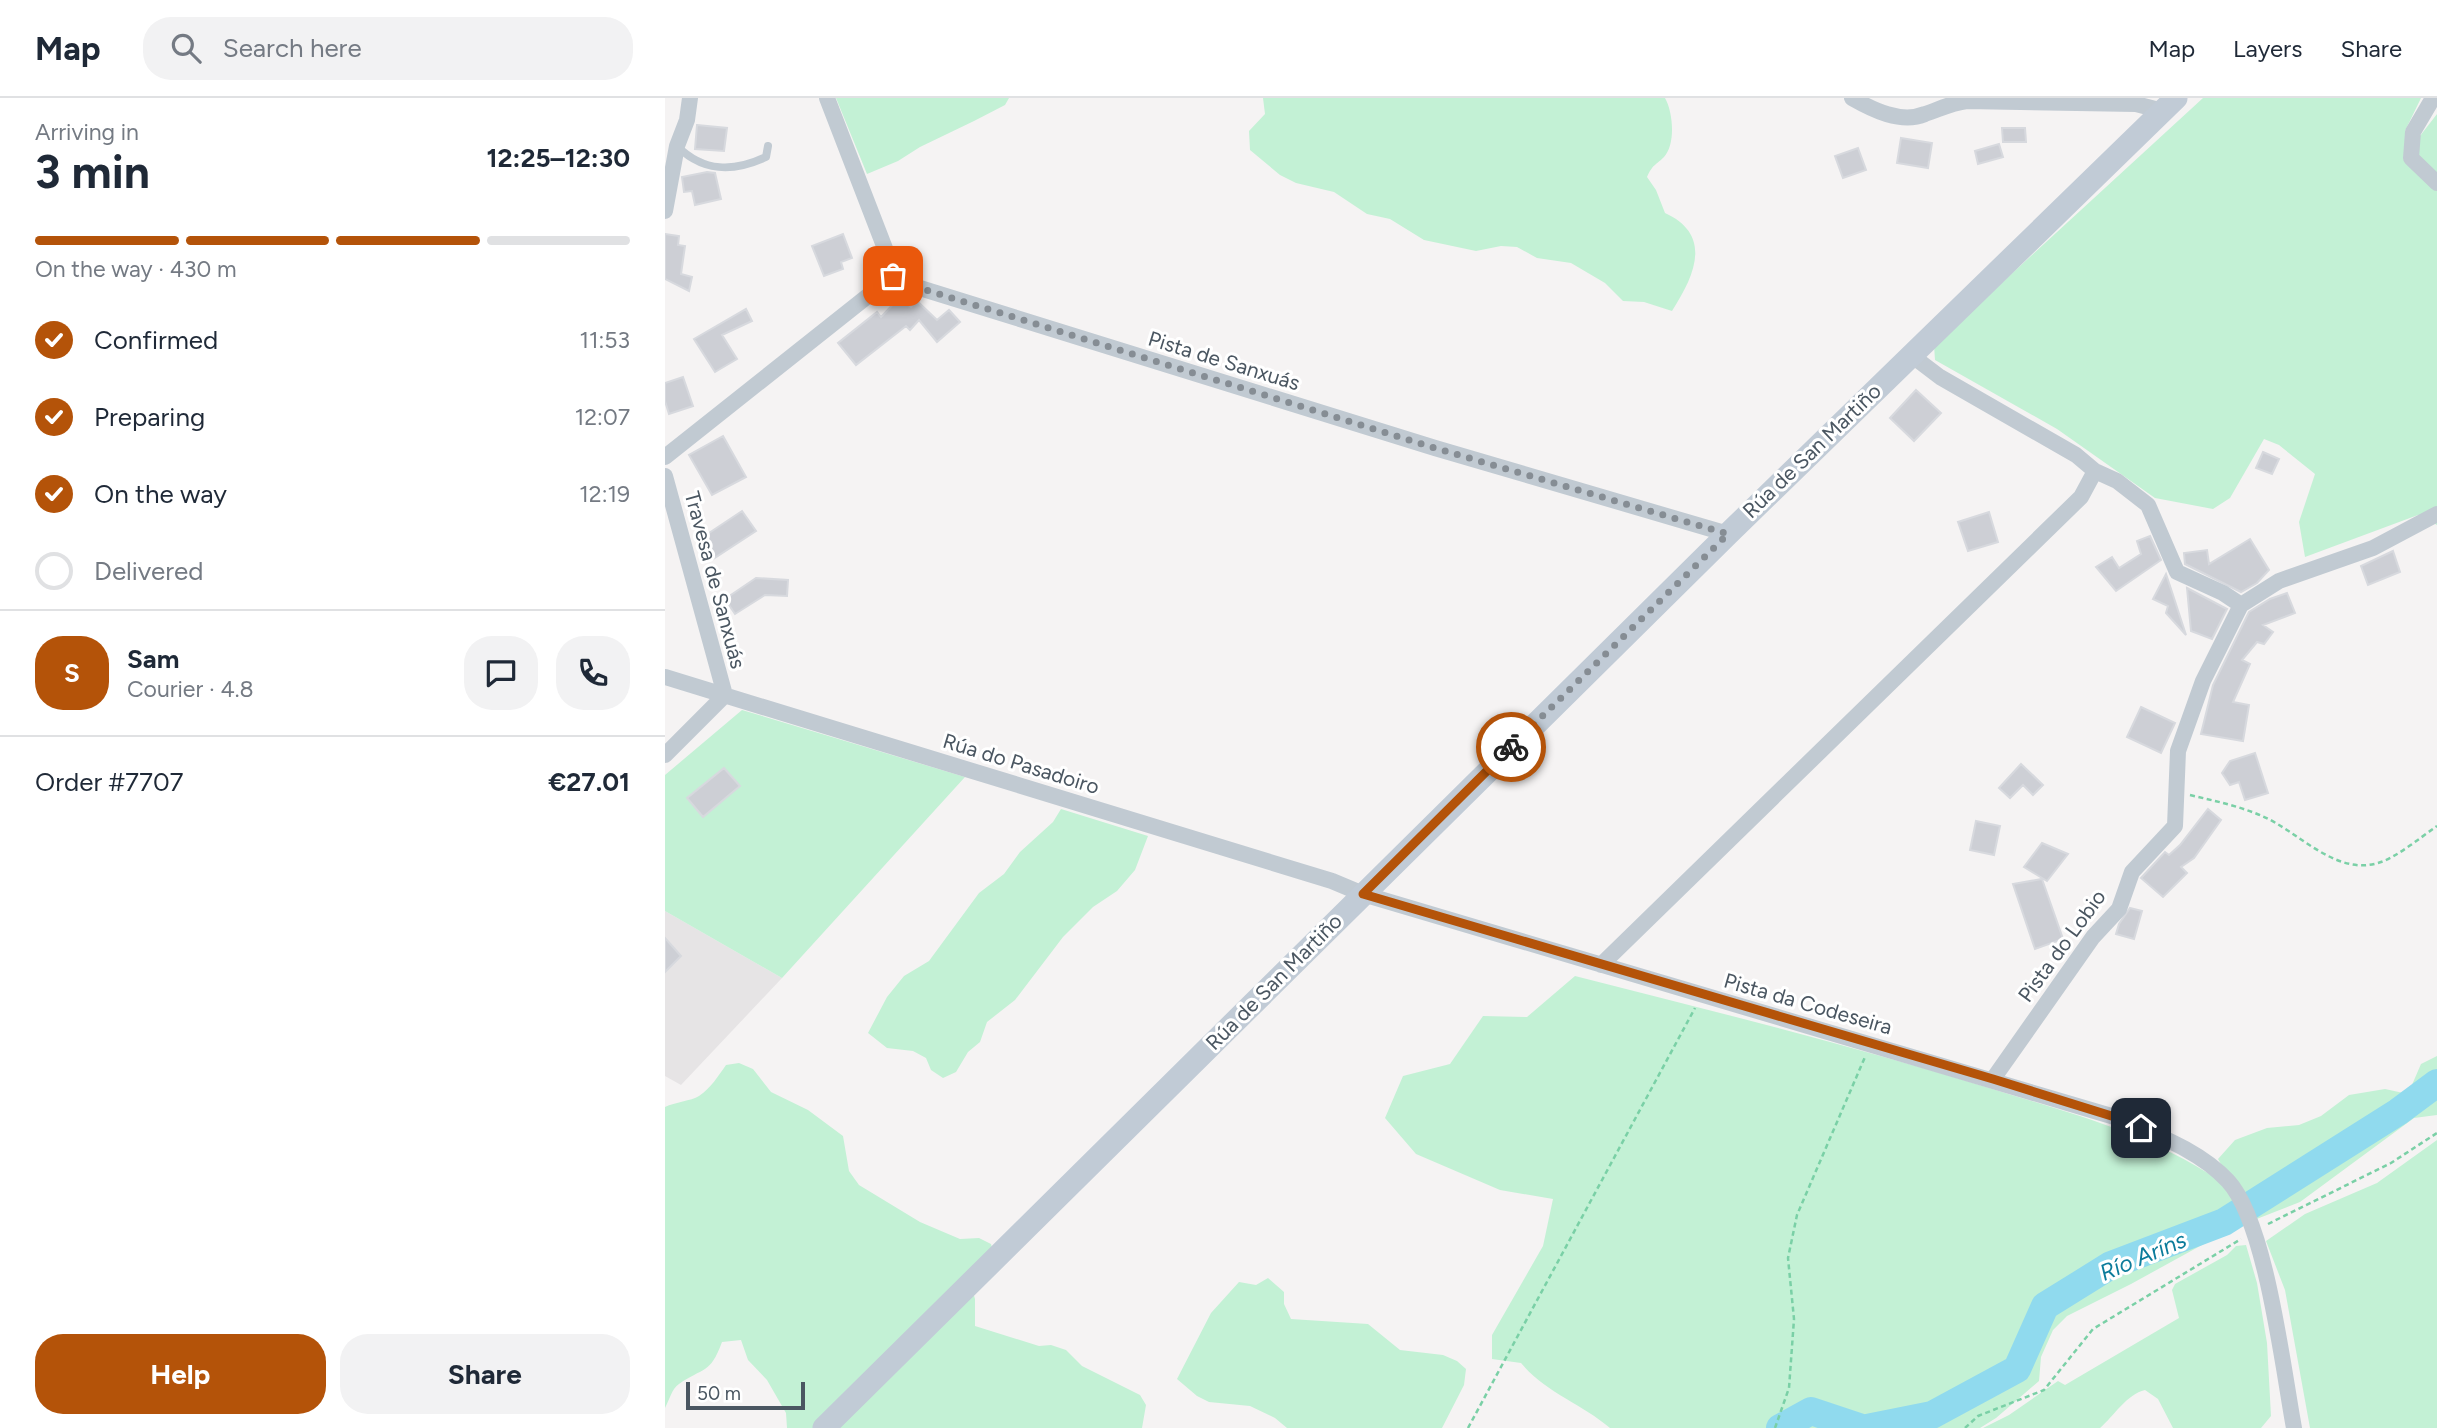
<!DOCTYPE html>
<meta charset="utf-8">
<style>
:root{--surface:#fff;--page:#f2f2f3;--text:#1f2937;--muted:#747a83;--line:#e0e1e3;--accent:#b45309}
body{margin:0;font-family:Figtree,sans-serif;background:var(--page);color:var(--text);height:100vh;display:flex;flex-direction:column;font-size:26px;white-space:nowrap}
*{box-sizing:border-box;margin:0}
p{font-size:23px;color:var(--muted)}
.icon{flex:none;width:38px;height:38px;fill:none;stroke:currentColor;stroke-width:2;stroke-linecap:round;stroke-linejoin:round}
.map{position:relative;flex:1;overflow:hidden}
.sheet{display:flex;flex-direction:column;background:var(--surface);width:665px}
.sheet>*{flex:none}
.scale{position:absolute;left:21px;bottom:18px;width:119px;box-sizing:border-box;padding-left:7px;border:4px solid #4a5661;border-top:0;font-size:19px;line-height:24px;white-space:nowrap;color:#4a5661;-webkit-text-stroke:5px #fff;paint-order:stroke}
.pin{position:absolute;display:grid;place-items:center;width:60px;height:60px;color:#fff;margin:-30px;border-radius:14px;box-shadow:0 4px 10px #0006}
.courier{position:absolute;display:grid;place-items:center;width:70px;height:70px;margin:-35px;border:5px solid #b45309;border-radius:50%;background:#fff;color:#222;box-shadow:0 2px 9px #0007}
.overview em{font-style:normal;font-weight:700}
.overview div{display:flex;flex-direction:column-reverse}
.overview{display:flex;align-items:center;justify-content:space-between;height:119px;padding:0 35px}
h1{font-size:46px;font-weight:700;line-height:52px}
.bar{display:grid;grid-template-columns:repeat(4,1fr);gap:10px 7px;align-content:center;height:84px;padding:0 35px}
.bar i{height:9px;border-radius:5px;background:var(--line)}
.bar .current{background:var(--accent)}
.bar p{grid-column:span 4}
.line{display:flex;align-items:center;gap:18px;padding:0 35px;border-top:2px solid var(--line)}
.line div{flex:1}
.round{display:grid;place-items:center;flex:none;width:74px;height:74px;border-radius:28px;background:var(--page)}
ol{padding:0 35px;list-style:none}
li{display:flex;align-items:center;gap:21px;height:77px}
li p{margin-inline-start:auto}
li .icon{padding:7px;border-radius:50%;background:var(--accent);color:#fff;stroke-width:4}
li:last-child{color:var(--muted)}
li i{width:38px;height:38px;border:4px solid var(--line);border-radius:50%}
.primary-button{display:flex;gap:14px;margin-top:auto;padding:14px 35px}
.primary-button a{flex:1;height:80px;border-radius:28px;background:var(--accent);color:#fff;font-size:28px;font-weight:700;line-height:80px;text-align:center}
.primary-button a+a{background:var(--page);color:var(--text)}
header{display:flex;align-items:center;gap:42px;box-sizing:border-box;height:98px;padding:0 35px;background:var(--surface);border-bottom:2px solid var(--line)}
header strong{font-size:33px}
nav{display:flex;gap:38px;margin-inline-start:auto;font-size:24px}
.search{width:490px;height:63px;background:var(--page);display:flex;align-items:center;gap:18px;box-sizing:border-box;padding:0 24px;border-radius:28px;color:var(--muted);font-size:26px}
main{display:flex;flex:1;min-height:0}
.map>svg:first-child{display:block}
</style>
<header>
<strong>Map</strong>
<div class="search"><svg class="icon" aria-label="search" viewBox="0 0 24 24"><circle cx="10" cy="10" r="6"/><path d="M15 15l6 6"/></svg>Search here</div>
<nav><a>Map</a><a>Layers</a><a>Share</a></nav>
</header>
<main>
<section class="sheet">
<div class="overview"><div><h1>3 min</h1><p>Arriving in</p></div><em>12:25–12:30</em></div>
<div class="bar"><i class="current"></i><i class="current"></i><i class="current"></i><i></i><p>On the way · 430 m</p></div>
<ol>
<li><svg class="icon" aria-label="check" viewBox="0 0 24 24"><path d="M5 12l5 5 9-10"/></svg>Confirmed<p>11:53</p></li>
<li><svg class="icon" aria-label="check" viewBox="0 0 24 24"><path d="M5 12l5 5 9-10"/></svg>Preparing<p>12:07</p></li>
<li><svg class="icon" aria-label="check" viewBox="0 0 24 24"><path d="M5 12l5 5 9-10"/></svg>On the way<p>12:19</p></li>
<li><i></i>Delivered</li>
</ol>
<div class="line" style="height:126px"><b class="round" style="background:var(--accent);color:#fff">S</b><div><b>Sam</b><p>Courier · 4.8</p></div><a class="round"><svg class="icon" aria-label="chat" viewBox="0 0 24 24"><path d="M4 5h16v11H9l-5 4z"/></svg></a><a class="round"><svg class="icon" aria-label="phone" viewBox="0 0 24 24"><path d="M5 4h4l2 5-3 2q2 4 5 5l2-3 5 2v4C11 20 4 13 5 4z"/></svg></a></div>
<div class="line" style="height:91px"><div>Order #7707</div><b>€27.01</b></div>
<div class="primary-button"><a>Help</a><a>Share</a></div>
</section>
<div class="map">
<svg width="1772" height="1330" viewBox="0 0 1772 1330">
<rect width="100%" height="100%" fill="#f5f3f3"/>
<!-- education -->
<path fill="#e6e4e5" d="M0,813L117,880L16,987L0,978Z"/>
<!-- green -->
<path fill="#c3f1d5" d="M171,0H344L340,7L309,23L255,49L233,63L202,76Z
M598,0H1000C1008,14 1011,46 999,59C990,68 988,66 982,79L991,92L1000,115C1048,137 1030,177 1007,213L979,204L958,203L940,185L906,165L872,160L852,149L836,148L811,153L759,142L725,121L702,116L669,94L631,85L615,77L585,52L584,33L600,16Z
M1538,0H1756L1740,33L1741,56L1772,16V427L1753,417L1640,459L1634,424L1650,376L1614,347L1599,341L1565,400L1548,411L1490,400L1392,331L1270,262L1269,247Z
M77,612L300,679L117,880L0,813V677Z
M396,711L483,738L470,772L452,793L428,809L398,839L350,902L322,924L315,944L303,954L291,974L278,980L266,972L261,960L248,953L222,950L203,935L222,899L239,878L264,863L314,795L339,776L355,754L388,724Z
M910,878C1048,913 1185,947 1321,989C1401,1014 1481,1034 1552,1081L1559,1071L1553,1061L1570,1042L1602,1030L1634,1027L1656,1018L1684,997L1720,991L1743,996L1756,966L1772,958V1017L1749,1020L1635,1104L1566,1131L1466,1186L1402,1218L1388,1232L1376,1259L1374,1283L1331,1320L1315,1330H945C916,1305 881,1295 856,1265L827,1261V1237L878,1148L888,1101L835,1092L751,1056L720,1020L738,978L785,966L818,918L862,919Z
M74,965L88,971L106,994L143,1012L178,1038L184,1073L194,1087L255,1124L295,1141L314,1140L326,1146L328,1153L305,1183L310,1201V1228L374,1248L386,1247L401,1252L417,1268L475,1297L481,1307L477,1330H122L121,1315L102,1282L83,1262L76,1242L57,1244C45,1277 38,1269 14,1286C7,1290 4,1303 0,1310V1009C10,1004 26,1003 34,998C45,991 54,977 61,967Z
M1772,1042V1330H1645L1620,1192L1601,1143L1640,1116L1712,1085Z
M1581,1147L1592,1185L1602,1245L1606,1318L1596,1330H1508L1493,1301L1480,1292C1462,1296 1449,1318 1435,1330H1318L1344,1317L1393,1283L1400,1287L1514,1220L1507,1192L1510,1186L1562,1157L1571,1148Z
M603,1180L619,1194V1206L626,1221L703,1226L735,1252L778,1257L792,1263L801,1271L799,1287L777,1330H622L610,1320L585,1308L544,1304L532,1298L512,1281L546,1215L574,1184L591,1187Z"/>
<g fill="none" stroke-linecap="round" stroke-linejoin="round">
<!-- river -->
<path stroke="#90daee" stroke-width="28" d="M1115,1330L1146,1313L1197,1330
M1202,1330L1267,1317L1352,1271L1380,1208L1446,1167L1559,1124L1733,1014L1772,985"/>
</g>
<!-- building -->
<path fill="#cdcfd5" stroke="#d7d9de" stroke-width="2" d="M32,27L62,30L59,53L30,51Z
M1337,30H1360L1361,44H1338Z
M1236,40L1267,45L1263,70L1232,65Z
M1334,46L1338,59L1313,66L1310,53Z
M1193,50L1201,72L1178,80L1170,58Z
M42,74L50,75L56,101L30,107L27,93L19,94L17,79Z
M0,136L14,138L13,147L20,148L16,176L27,179L24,193L0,181Z
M178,136L187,160L176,164L178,171L159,178L147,148Z
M235,199L246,209L252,203L272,222L284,212L295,224L272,244L254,222L245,232L241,228L191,267L173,245L212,214L216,219Z
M81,211L87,223L57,237L72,261L50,274L29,241Z
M18,279L28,308L4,316L0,303V285Z
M1251,292L1276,315L1249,343L1225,320Z
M58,338L81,379L47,397L24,357Z
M1598,354L1614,361L1607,376L1591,370Z
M77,413L91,433L48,461L35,441Z
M1324,414L1333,444L1303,453L1293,424Z
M1485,438L1496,462L1451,493L1431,469L1447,459L1454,470L1476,456L1472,443Z
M1585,441L1604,472L1592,485L1576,494L1520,466L1519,455L1542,452L1544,466Z
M1728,453L1735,474L1703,487L1696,468Z
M1501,476L1507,494L1521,537L1501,515L1503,508L1488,501Z
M91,480L123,482L122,498L100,497L70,516L60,501Z
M1522,490L1562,511L1547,541L1526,533Z
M1622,495L1630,515L1598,527L1608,534L1599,546L1592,544L1577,562L1585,566L1568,604L1584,607L1578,643L1536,636L1548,587L1584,514L1605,501Z
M1476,609L1510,625L1496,655L1462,639Z
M1590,655L1603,695L1580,702L1574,684L1565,687L1557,675L1565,663Z
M1356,666L1378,687L1368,697L1358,687L1345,700L1334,690Z
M59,670L75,688L38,719L22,700Z
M1543,711L1556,722L1529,760L1516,769L1522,775L1498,799L1476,780L1500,754L1504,757L1515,747Z
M1311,723L1335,728L1329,757L1305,752Z
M1377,745L1403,756L1382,783L1359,769Z
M1377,781L1398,841L1370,851L1348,786Z
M1465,810L1477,813L1469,841L1451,836L1454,826Z
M0,840L16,858L0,874Z"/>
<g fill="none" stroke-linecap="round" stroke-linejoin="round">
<!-- path -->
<path stroke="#7ad0a6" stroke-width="2.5" stroke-dasharray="5 3.5" stroke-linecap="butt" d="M1525,697C1550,703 1574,708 1597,718C1633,733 1670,778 1713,765C1731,760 1756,739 1772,728
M1603,1126L1726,1065L1772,1035
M803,1330L1030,910
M1110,1330L1124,1290L1129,1221L1123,1160L1132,1117L1200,959
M1300,1330L1313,1318L1379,1292L1428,1231L1576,1141"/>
<!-- lane -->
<path stroke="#c1cad2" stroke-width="8" d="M12,48C39,75 69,74 101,59L103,48"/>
<!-- street -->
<path stroke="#c1cad2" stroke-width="16" d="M162,0L221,153L228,178L242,186L770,350L1063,436
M1187,0C1208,12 1236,26 1260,16C1275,11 1286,5 1302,3L1471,6L1498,13
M1768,0L1748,34L1746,60L1772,85
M0,113L12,48L22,22L25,0
M1246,257L1275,279L1411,357L1430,373L1452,383L1483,407L1512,474L1558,495L1576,507
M0,359L228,178
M0,378L60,597L0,657
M0,579L667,783L698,796L1453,1020C1491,1037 1534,1052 1563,1083C1601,1124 1618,1271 1629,1330
M936,867L1416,399L1430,373
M1328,981L1428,839L1454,811L1467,774L1510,728L1513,653L1538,583L1576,507L1614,483L1708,450L1772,416"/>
<!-- secondary -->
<path stroke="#c1cbd6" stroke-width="23" d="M159,1330L1063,436L1511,0"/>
</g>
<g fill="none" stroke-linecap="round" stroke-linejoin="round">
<!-- done -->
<path stroke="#868d94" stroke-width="7" stroke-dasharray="0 12.6" d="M228,178L242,186L770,350L1063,436L846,649"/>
<!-- route -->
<path stroke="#b45309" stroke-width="9" d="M846,649L698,796L1328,981L1453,1020L1476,1030"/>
</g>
<g text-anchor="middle" stroke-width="6" stroke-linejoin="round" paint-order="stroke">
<!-- street labels -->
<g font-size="21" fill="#4a5661" stroke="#fff">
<text transform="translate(559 263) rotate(17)" y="7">Pista de Sanxuás</text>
<text transform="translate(1147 353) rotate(-44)" y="7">Rúa de San Martiño</text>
<text transform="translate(50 482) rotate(75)" y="7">Travesa de Sanxuás</text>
<text transform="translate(356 666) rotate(17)" y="7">Rúa do Pasadoiro</text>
<text transform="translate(1397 848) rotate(-54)" y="7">Pista do Lobio</text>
<text transform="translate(609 884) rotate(-45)" y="7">Rúa de San Martiño</text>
<text transform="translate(1143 906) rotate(16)" y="7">Pista da Codeseira</text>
</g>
<!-- water labels -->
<g font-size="23" font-style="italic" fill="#0c7c9b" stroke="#fff">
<text transform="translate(1478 1158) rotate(-23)" y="8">Río Aríns</text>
</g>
</g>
</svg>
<div class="scale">50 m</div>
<div class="pin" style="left:228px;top:178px;background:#ea580c"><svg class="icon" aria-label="bag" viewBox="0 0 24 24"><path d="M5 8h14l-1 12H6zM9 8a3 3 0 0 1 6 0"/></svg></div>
<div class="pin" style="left:1476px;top:1030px;background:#1f2937"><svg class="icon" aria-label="home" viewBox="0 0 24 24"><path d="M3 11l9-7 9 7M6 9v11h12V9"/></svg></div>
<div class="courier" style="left:846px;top:649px"><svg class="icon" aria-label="bike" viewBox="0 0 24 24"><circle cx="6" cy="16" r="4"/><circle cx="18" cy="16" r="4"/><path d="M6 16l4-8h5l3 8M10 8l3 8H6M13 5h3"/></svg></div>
</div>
</main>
